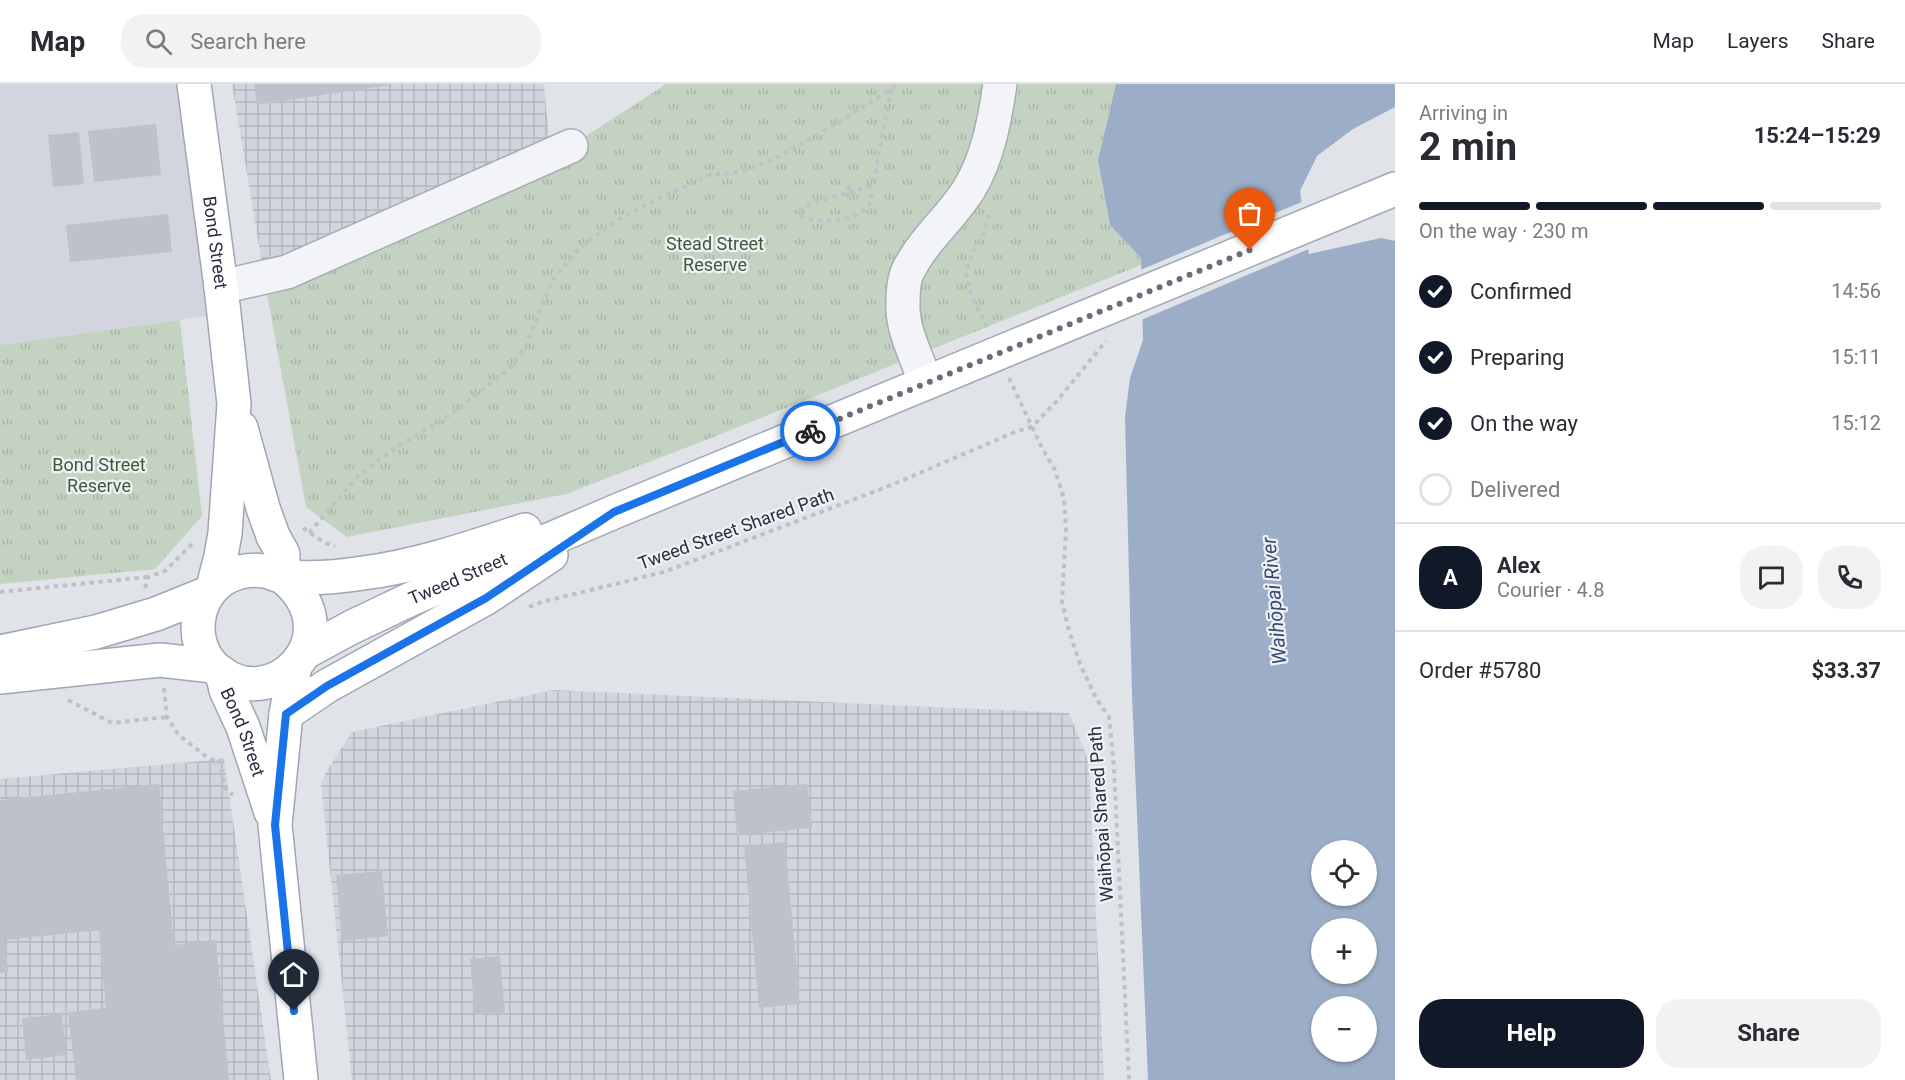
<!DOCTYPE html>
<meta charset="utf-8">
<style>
:root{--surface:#fff;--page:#f2f2f3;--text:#2b2b33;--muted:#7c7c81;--line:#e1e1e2;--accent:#111827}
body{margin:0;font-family:Roboto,sans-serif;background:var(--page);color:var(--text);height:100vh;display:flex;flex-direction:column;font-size:22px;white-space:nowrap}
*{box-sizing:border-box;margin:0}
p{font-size:20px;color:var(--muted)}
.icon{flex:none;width:33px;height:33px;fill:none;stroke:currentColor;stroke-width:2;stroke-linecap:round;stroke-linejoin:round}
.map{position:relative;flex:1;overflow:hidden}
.side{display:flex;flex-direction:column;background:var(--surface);width:510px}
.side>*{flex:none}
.buttons{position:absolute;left:1311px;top:756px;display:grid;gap:12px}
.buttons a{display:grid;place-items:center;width:66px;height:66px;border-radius:50%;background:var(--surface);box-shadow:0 2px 4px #0004;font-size:30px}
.pin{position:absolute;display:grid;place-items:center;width:51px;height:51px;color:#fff;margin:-62px -26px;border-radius:50% 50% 50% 0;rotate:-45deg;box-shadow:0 0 6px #0007}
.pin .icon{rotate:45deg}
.courier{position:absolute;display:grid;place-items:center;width:60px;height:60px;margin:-30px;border:4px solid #1a73e8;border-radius:50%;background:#fff;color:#222;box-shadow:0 2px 8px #0007}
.head em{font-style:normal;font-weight:700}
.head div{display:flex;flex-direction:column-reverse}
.head{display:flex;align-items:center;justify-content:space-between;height:102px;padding:0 24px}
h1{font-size:39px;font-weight:700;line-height:45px}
.bar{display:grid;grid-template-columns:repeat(4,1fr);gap:9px 6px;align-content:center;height:72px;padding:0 24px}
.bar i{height:8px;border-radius:4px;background:var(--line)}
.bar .active{background:var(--accent)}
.bar p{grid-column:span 4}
.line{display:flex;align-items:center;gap:15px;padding:0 24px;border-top:2px solid var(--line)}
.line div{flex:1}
.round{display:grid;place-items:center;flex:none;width:63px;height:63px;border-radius:24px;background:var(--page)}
ol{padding:0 24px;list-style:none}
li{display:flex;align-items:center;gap:18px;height:66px}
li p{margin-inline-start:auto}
li .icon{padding:6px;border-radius:50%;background:var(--accent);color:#fff;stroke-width:4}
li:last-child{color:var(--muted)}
li i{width:33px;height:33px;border:3px solid var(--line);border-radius:50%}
.button{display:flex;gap:12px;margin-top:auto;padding:12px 24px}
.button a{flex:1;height:69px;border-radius:24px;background:var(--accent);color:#fff;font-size:24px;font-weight:700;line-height:69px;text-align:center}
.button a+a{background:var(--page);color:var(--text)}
header{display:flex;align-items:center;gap:36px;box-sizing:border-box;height:84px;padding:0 30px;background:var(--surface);border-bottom:2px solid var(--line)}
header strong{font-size:28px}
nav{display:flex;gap:33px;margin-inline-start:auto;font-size:21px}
.search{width:420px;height:54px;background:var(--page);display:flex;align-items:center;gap:15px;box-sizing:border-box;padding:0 21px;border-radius:24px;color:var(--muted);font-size:22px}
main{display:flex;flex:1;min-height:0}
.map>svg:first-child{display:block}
</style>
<header>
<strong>Map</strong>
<div class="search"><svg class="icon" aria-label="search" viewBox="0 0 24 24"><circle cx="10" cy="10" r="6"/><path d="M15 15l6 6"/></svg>Search here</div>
<nav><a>Map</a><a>Layers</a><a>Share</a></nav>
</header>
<main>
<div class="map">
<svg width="1395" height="996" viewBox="0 0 1395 996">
<defs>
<pattern id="industrial-grid" width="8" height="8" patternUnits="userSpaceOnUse" patternTransform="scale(1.5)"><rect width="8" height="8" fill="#d2d5dd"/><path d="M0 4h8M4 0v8" fill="none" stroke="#b4b7bf"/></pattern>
<pattern id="grass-tufts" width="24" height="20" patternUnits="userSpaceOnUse" patternTransform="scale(1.5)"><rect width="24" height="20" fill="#c4d2c2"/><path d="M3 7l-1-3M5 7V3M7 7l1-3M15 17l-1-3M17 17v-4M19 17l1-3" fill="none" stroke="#a8b5a8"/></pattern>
</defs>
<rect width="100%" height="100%" fill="#e0e3e8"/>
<!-- built -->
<path fill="#d2d5dd" d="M0,0H178L208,232L0,261Z"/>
<!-- industrial -->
<path fill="url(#industrial-grid)" d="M232,0H544L551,75L266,204Z
M553,606L1069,629L1085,667L1089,683L1104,996H352L321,701L325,690L352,648Z
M224,675L271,996H0V695Z"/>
<!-- grass -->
<path fill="url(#grass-tufts)" d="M666,0H1116L1098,76L1110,141L1141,174V181L706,356L566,410L347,453L306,423L266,204L551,75Z
M180,236L202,432L155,485L0,500V261Z"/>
<!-- water -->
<path fill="#9cadc7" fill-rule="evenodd" d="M1116,0H1395V23L1353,45L1317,72L1300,107L1309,170L1381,154L1395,157V996H1148L1132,610L1125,333L1130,294L1143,256L1141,174L1110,141L1098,76ZM1322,766H1366V812H1322ZM1322,844H1366V890H1322ZM1322,922H1366V968H1322Z"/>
<!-- pier -->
<path fill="#e0e3e8" d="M1304,117L1311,164L1139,237L1138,187Z"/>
<!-- building -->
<path fill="#bec1cb" d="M254,0H389V1L257,21Z
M156,40L161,91L94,98L88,47Z
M79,48L84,100L53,103L48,51Z
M168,130L172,168L70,178L66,141Z
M159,700L174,861L216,856L229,996H76L68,928L106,924L99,846L5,856L8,888L0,889V716Z
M807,700L812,744L737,751L733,707Z
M785,758L800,920L759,924L744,762Z
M382,787L388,852L342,857L336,791Z
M500,872L505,929L475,931L470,875Z
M62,930L66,971L26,976L22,934Z"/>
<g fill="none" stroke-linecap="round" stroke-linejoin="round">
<!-- minor casing -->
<g stroke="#a9adb5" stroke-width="36">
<path id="minor" d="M221,203L287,188L571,62
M925,299C918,273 902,248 903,220C903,210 904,193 909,185C924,155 952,133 969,105C988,74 995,35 1000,0"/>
</g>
<!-- major casing -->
<g stroke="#a0a6b4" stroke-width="36">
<g id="major">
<path id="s1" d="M194,0L221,203L234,320L225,449L221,472L213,503"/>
<path d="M241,344L263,424L273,452L283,470V493"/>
<path d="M283,493C354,551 271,635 215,584C187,558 195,508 229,492C240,487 253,485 264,487C272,488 278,493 286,493C311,495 338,493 363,489C418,482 473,463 525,446"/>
<path d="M0,568L96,548L156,530L208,509"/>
<path id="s2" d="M304,569L352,543L411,515L614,428L1395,105"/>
<path d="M295,582L286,630L275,741L301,996"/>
<path id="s3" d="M222,589L226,606L243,643L271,728"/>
<path d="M0,593L160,576L213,582"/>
<path d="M286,630L327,602L486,514L551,471"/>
</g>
</g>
<!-- path -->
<path stroke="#bec1c7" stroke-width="4" stroke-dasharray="4.5 4.5" stroke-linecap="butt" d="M869,101L872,115C864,138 820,141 800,132V127C812,117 832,114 847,109C856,107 864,103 873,100L891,5
M848,102L850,108
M847,109L849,116
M987,243L972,213L966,192L968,179L985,146L990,127
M1009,294L1042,364L1055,386L1064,415L1066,444L1062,517L1069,547L1080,580L1097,616L1109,633L1114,684L1129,996
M303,444L325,459L335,462
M309,449L358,392L395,364L447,333L509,285L526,262L552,197L581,162L624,132L664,112L710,91L741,88L776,74L819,50L900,0
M145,504L148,493L165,487L194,458
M0,508L148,493
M529,523L542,518L664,488L894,400L1015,348L1033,342L1056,318L1106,257
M164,604L167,633L178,650L204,671L215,677L226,676
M68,616L112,639L167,633
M220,676L224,703L233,711"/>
<!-- minor -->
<use href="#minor" stroke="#f3f4f7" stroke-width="33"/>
<!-- major -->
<use href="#major" stroke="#fff" stroke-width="33"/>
</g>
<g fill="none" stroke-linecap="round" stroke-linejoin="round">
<!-- done -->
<path stroke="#696e7a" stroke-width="6" stroke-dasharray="0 10.8" d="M810,347L1250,166"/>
<!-- route -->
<path stroke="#1a73e8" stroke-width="8" d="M294,927L275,741L286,630L327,602L486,514L614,428L810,347"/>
</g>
<g text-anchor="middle" stroke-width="4.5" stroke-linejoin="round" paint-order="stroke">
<!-- street labels -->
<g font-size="18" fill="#292f3f" stroke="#f0f2f6">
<text dy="6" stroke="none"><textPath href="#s1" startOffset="160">Bond Street</textPath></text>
<text transform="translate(736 445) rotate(-20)" y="6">Tweed Street Shared Path</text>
<text dy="6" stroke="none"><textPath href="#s2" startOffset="171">Tweed Street</textPath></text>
<text dy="6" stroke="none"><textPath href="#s3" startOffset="63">Bond Street</textPath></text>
<text transform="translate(1101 730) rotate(-94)" y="6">Waihōpai Shared Path</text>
</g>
<!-- park labels -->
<g font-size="18" fill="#3b5a37" stroke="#f0f2f6">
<text x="715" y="166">Stead Street<tspan x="715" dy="21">Reserve</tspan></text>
<text x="99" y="387">Bond Street<tspan x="99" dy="21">Reserve</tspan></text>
</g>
<!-- water labels -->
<g font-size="20" font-style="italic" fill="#354b72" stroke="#f0f2f6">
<text transform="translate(1274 517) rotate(-95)" y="7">Waihōpai River</text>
</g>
</g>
</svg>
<div class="buttons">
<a><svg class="icon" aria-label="locate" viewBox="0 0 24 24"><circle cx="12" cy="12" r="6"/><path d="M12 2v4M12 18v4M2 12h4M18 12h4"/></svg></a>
<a>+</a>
<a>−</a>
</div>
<div class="pin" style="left:1250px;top:166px;background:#ea580c"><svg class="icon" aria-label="bag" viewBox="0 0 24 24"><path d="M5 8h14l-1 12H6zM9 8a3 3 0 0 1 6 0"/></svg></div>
<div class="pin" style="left:294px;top:927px;background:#1f2937"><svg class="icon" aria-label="home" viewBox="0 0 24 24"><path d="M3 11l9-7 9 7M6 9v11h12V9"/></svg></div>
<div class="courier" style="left:810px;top:347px"><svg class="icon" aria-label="bike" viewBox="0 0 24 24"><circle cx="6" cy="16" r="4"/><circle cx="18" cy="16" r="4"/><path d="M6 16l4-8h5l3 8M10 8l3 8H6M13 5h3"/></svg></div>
</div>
<section class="side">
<div class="head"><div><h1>2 min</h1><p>Arriving in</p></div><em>15:24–15:29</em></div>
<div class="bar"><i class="active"></i><i class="active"></i><i class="active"></i><i></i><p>On the way · 230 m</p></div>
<ol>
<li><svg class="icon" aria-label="check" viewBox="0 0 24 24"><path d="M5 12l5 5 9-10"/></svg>Confirmed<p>14:56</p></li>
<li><svg class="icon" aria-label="check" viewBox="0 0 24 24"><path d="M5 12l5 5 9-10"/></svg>Preparing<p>15:11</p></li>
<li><svg class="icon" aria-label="check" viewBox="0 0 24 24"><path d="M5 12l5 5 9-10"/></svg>On the way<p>15:12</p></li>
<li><i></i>Delivered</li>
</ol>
<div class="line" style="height:108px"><b class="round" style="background:var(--accent);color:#fff">A</b><div><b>Alex</b><p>Courier · 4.8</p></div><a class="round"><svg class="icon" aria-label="chat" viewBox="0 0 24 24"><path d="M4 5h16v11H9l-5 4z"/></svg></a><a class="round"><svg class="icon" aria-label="phone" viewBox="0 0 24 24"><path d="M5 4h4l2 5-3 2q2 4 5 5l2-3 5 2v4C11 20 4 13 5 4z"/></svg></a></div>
<div class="line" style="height:78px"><div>Order #5780</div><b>$33.37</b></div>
<div class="button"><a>Help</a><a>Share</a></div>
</section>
</main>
